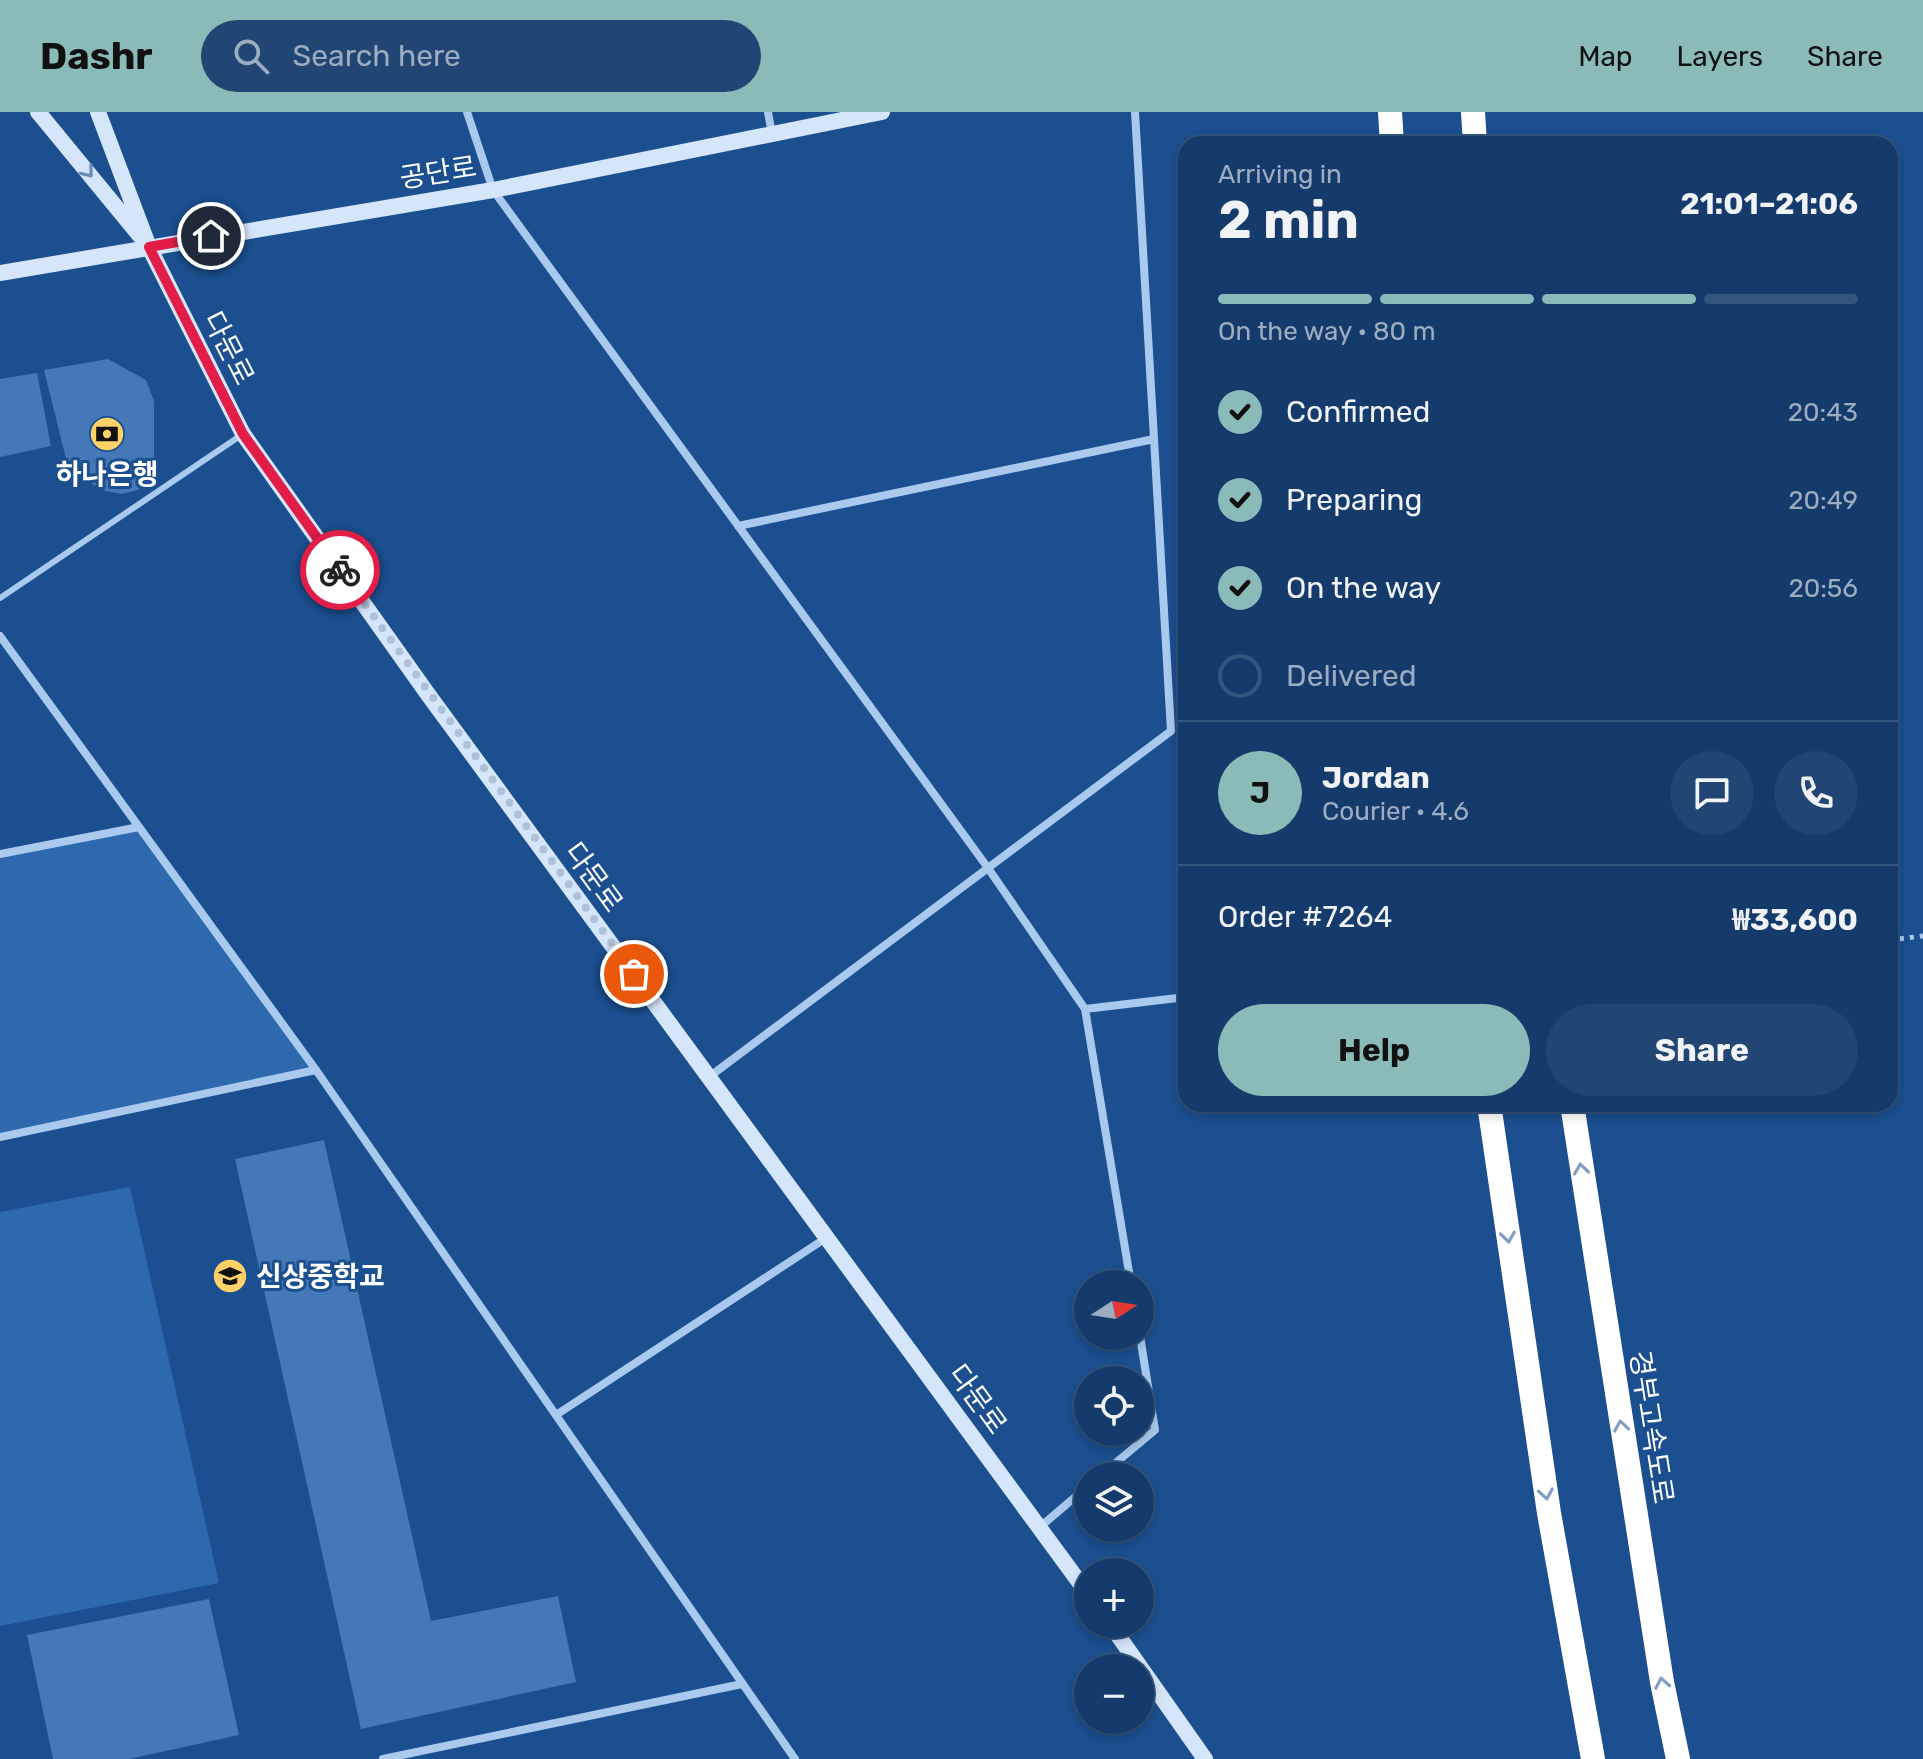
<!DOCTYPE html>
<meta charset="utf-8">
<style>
:root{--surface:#143b6b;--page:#214673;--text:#f1f3f6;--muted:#9dadc1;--line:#33557e;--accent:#8bbbb9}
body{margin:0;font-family:Rubik,"Noto Sans KR",sans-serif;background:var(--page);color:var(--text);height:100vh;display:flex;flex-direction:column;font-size:30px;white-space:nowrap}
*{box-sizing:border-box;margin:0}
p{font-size:26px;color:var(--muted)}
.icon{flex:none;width:44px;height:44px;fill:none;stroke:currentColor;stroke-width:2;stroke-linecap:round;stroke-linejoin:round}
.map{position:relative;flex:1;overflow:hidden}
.details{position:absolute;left:1178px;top:24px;width:720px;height:976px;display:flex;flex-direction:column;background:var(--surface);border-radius:24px;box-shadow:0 4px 12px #0003,0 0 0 2px var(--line)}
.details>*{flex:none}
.needle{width:52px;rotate:78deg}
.tools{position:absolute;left:1074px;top:1158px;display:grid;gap:16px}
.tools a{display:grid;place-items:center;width:80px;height:80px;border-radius:50%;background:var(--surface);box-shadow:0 4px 12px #0003,0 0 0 2px var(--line);font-size:40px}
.pin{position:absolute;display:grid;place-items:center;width:68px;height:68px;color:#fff;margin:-34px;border:4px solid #fff;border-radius:50%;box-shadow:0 2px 8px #0007}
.courier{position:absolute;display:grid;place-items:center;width:80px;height:80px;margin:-40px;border:6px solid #e11d48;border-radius:50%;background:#fff;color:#222;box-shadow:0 2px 10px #0007}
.headline em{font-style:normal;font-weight:700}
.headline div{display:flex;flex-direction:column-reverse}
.headline{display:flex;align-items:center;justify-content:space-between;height:136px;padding:0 40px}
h1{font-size:52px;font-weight:700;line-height:60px}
.bar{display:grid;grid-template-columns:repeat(4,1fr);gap:12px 8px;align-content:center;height:96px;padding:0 40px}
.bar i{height:10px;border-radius:6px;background:var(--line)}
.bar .current{background:var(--accent)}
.bar p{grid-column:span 4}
.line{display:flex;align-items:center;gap:20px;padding:0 40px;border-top:2px solid var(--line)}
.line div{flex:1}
.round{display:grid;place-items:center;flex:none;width:84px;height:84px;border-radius:42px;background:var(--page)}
ol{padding:0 40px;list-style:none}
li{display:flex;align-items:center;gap:24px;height:88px}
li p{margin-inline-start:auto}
li .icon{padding:8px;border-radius:50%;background:var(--accent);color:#111;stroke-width:4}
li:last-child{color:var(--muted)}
li i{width:44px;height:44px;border:4px solid var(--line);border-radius:50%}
.button{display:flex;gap:16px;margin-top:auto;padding:16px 40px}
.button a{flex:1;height:92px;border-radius:48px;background:var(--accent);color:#111;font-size:32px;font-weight:700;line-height:92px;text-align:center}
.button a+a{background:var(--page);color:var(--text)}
header{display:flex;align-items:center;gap:48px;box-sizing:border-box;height:112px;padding:0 40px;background:var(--accent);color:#111}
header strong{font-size:38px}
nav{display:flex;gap:44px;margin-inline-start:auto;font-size:28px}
.search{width:560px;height:72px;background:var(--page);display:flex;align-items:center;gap:20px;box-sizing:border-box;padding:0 28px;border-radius:44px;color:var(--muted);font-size:30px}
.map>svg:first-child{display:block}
</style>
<header>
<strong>Dashr</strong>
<div class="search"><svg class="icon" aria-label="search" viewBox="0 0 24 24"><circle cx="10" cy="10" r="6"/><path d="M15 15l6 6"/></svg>Search here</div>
<nav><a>Map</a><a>Layers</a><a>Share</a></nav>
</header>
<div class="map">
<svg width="1923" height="1647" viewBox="0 0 1923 1647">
<rect width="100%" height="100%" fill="#1b4f8f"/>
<!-- green -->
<path fill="#2e69ad" d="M139,715L316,958L0,1025V742Z
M130,1075L219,1471L0,1514V1100Z"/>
<!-- building -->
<path fill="#4478b7" d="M108,247L146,268L154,289V359L138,378L122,382L105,379L92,372L85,359L70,363L44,258Z
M37,261L51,334L0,345V267Z
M324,1028L431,1509L558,1484L576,1570L361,1617L235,1047Z
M209,1487L239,1623L129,1647H53L27,1523Z"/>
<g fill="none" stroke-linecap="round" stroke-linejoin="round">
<!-- path -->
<path stroke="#a9c9ee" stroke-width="5" stroke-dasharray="4 6" stroke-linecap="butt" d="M1890,828L1923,824"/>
<!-- lane -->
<path stroke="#a9c9ee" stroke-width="6" d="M0,486L240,324"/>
<!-- street -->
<path stroke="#a9c9ee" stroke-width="8" d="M467,0L493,78L988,756L1085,897
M768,0L772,22
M738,414L1154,327
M0,524L316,958L795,1647
M0,742L139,715
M709,965L1171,619L1135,0
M0,1025L316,958
M1131,1172L1085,897L1186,885
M556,1303L826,1126
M1100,1364L1155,1318L1140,1224
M1040,1415L1088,1374
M383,1647L742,1572"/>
<!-- secondary -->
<path stroke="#d6e6fa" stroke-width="16" d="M38,0L140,124
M98,0L149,135L243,322L427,581L1088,1482
M0,161L493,78L882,0
M1110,1512L1205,1647"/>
<!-- highway -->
<path stroke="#fff" stroke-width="24" d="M1390,0L1392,32
M1473,0L1475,32
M1489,992L1549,1401L1593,1647
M1572,992L1662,1570L1678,1647"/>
</g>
<!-- one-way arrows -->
<defs><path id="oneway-chevron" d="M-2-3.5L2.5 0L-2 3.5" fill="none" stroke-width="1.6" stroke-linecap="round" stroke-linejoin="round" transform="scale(2)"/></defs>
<use stroke="#668bba" href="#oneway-chevron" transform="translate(88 60) rotate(51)"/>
<g stroke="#829ec1">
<use href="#oneway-chevron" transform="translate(1581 1057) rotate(-98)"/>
<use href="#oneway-chevron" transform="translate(1508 1125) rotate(82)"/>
<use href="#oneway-chevron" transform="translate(1621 1314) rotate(-99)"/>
<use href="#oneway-chevron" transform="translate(1546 1382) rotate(81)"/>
<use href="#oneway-chevron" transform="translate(1662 1571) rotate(-100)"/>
</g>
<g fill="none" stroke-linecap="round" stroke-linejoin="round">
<!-- done -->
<path stroke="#afc1d8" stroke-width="8" stroke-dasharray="0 14.4" d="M340,458L634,862"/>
<!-- route -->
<path stroke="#e11d48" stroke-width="10" d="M211,124L149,135L243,322L340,458"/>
</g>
<!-- icons -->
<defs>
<g id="bank-disc" transform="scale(1.8)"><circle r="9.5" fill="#ffd166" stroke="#1b4f8f"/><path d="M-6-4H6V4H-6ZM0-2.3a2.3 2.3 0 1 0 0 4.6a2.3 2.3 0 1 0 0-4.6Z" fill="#111"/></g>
<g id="school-disc" transform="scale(1.8)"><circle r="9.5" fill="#ffd166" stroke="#1b4f8f"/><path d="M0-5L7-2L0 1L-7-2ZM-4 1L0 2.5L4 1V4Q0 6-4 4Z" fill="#111"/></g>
</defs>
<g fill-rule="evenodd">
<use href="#bank-disc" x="107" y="322"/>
<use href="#school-disc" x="230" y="1164"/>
</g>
<g text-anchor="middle" stroke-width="6" stroke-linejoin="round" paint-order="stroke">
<!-- street labels -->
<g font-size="28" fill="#fff" stroke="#1b4f8f">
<text transform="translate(438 60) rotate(-9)" y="10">공단로</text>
<text transform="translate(229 236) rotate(63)" y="10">다문로</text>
<text transform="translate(594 765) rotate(54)" y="10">다문로</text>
<text transform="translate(978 1287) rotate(54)" y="10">다문로</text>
<text transform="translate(1652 1315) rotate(81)" y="10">경부고속도로</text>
</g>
<!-- poi labels -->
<g font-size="28" font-weight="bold" fill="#fff" stroke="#1b4f8f">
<text x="107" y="372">하나은행</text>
<text x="256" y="1174" text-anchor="start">신상중학교</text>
</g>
</g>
</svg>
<div class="tools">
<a><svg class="needle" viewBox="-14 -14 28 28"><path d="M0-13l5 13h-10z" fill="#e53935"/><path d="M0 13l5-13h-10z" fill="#9dadc1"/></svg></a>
<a><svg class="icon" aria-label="locate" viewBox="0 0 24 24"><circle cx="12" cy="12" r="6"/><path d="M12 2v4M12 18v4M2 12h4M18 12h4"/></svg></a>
<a><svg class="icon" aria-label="layers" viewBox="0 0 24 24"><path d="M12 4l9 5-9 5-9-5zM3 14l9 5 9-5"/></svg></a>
<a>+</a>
<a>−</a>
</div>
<div class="pin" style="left:634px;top:862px;background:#ea580c"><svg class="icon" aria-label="bag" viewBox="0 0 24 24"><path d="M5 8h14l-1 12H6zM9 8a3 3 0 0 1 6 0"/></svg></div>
<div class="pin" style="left:211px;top:124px;background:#1f2937"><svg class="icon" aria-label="home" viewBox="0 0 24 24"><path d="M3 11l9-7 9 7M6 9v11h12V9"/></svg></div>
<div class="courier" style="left:340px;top:458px"><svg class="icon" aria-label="bike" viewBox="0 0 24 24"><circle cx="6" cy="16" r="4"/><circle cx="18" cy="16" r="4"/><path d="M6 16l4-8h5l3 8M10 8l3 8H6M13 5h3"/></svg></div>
<section class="details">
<div class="headline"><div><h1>2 min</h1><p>Arriving in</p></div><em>21:01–21:06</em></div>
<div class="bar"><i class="current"></i><i class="current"></i><i class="current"></i><i></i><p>On the way · 80 m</p></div>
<ol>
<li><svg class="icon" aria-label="check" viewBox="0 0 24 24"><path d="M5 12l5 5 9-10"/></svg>Confirmed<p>20:43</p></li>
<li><svg class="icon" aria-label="check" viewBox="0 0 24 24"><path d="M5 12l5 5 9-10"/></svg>Preparing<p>20:49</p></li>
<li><svg class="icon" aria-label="check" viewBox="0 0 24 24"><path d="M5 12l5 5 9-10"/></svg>On the way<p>20:56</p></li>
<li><i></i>Delivered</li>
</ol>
<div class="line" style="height:144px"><b class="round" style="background:var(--accent);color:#111">J</b><div><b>Jordan</b><p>Courier · 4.6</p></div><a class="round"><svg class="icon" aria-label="chat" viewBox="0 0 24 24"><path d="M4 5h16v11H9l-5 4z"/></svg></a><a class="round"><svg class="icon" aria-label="phone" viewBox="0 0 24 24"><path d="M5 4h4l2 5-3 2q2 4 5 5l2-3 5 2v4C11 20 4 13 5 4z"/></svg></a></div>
<div class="line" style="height:104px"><div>Order #7264</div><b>₩33,600</b></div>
<div class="button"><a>Help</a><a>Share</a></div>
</section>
</div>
